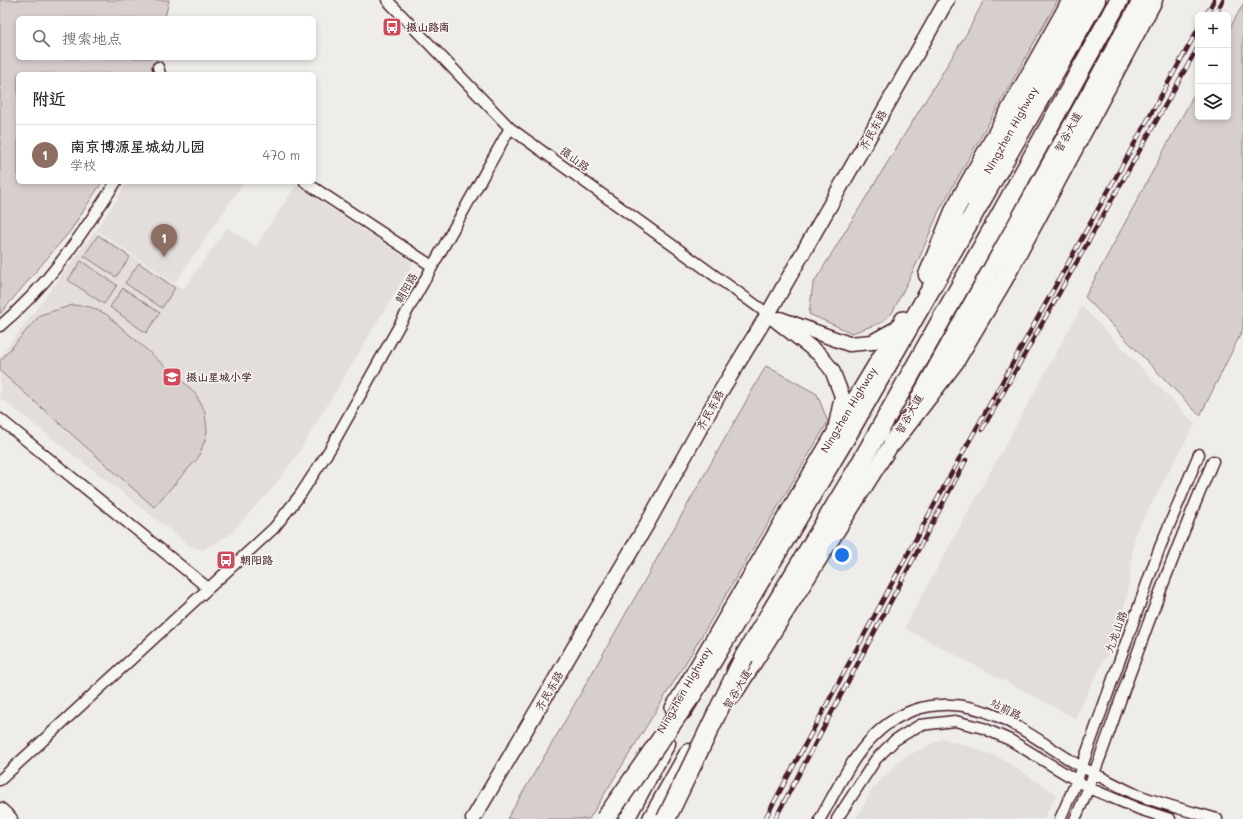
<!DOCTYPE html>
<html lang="zh">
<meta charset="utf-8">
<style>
:root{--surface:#fff;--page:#f2f2f2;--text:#222;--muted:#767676;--line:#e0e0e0;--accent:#111827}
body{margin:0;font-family:Mali,"LXGW WenKai TC",sans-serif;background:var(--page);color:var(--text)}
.controls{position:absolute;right:12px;top:12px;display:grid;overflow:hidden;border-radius:6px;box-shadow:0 2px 6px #0003}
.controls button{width:36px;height:36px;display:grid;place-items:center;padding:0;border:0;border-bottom:1px solid var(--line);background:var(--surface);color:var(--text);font:20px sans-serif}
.you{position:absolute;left:842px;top:555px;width:14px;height:14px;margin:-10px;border:3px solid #fff;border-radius:50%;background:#1a73e8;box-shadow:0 0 0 6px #1a73e833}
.badge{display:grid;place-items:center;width:26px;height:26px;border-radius:50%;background:var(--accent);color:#fff;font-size:13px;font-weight:700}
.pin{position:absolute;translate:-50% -33px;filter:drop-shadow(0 1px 2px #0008)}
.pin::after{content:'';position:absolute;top:21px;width:14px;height:12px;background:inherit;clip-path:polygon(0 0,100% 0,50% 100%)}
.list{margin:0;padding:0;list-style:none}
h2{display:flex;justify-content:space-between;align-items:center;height:52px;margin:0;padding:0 16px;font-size:17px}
h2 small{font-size:13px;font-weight:400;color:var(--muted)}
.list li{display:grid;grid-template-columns:26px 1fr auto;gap:12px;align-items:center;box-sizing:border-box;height:60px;padding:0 16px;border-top:1px solid var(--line)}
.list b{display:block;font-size:15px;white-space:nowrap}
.list p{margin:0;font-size:13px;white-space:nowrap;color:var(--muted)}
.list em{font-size:13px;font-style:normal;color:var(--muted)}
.icon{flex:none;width:22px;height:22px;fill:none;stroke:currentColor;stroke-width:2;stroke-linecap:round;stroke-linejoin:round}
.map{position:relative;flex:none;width:1243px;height:819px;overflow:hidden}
.search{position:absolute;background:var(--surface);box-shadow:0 2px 6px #0003;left:16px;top:16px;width:300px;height:44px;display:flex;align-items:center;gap:10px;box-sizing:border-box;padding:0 14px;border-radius:6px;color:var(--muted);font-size:15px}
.panel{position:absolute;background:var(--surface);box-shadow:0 2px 6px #0003;left:16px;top:72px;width:300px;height:112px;border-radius:6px}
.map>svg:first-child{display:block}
.built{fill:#e3dedc}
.green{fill:#d7cfce;stroke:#90777c}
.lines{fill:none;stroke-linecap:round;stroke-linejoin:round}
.street-casing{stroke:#4a1f2b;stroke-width:13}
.secondary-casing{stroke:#4a1f2b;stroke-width:17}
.primary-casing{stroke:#4a1f2b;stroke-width:18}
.highway-casing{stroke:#4a1f2b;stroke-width:21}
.street{stroke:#f6f6f2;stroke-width:10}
.secondary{stroke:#f6f6f2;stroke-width:14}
.primary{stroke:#f6f6f2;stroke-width:15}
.highway{stroke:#f6f6f2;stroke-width:18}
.rail-casing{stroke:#4a1f2b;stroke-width:4.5}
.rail{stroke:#f6f6f2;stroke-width:3;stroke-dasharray:9;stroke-linecap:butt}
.highway-bridge-casing{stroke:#4a1f2b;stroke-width:21;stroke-linecap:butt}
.highway-bridge{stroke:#f6f6f2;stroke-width:18}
.labels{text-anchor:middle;stroke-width:3;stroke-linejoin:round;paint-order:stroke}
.poi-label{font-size:11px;font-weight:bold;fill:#4a1f2b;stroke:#f6f6f2;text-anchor:start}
.street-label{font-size:11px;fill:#4a1f2b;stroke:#f6f6f2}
</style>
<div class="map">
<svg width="1243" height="819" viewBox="0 0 1243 819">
<rect width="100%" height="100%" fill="#efedea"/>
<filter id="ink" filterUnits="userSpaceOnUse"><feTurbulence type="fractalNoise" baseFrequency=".025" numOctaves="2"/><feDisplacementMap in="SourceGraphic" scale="8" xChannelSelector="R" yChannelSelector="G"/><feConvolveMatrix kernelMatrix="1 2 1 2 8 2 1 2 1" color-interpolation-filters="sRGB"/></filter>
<g filter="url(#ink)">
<!-- built -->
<path class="built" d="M128 182H244L175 283 96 230Z
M296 185 413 263 296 457 270 491 228 536 203 550 192 547 0 398V357L95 231 183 290 227 228 256 246Z
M1082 306 1195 424 1135 534 1127 597 1114 640 1075 718 904 628Z
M943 738 997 756 1057 794 1044 819H856L872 790 901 759Z"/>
<!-- green -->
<path class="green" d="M0 0H169L165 18H18V58H157L154 74H18V182H102L71 230 0 314Z
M984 0H1058L939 211 918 261 892 313 881 323 852 333 809 314 813 284 968 31Z
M1243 4V329L1200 416 1085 297 1198 87V117H1228V32Z
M98 235 130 257 116 277 84 256Z
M81 261 117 285 104 304 68 280Z
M139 263 175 288 162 308 125 283Z
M123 288 160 313 146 333 110 307Z
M73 305 90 307 106 314 190 388 196 395 205 412 207 431 205 440 198 458 154 507 0 371V361L40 315Z
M766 366 817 394 828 422 688 659 589 819H507L561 728Z"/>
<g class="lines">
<defs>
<path id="street" d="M387 0 510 128 768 314
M158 67 160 74
M305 182 432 266
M0 326C49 285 81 235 116 182
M0 419 208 588
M0 780 274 528 300 495 330 449 510 128
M820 819C835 793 848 764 868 742 903 702 952 695 999 717 1026 729 1055 752 1082 767 1099 776 1116 785 1133 793 1160 804 1189 811 1217 819
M837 819 876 759 895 740 920 725 955 721 983 728 1010 740 1089 788 1139 809 1170 819
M1060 819 1077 780 1160 547 1199 454
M1075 819C1098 770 1113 718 1132 668 1157 598 1184 529 1213 461"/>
<path id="secondary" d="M768 314 819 354 832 370 842 396 835 430
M780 319 849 344 872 342 899 327
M0 810 10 819
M473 819 647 524 719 394 768 314 947 0"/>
<g id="primary">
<path id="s1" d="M972 199 1084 0"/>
<path d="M918 399 1141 0"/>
<path d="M733 696 899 432"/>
<path id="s2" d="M673 708 834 434 903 319"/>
</g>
<path id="highway" d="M928 275 955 209 1072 0
M893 442 955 361 1003 280 1153 0
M736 670 859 466 1002 212 1119 0
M683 710 845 439 1096 0
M625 819 666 743
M652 819 689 753"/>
</defs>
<!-- street casing -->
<use href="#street" class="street-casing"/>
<!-- secondary casing -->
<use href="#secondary" class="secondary-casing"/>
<!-- primary casing -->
<use href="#primary" class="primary-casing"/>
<!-- highway casing -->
<use href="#highway" class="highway-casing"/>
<!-- street -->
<use href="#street" class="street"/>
<!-- secondary -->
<use href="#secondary" class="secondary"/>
<!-- primary -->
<use href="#primary" class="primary"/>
<!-- highway -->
<use href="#highway" class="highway"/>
<defs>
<path id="rail" d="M1206 15 1214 0
M1215 15 1223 0
M982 430 1198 47
M765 819 946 483 1198 29
M775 819 966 460"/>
</defs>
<!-- rail casing -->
<use href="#rail" class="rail-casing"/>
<!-- rail -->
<use href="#rail" class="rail"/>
<defs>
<path id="highway-bridge" d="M605 819 691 696
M666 819 744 657"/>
</defs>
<!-- highway-bridge casing -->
<use href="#highway-bridge" class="highway-bridge-casing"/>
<!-- highway-bridge -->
<use href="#highway-bridge" class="highway-bridge"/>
</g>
</g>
<!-- icons -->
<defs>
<symbol id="bus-square" viewBox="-11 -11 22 22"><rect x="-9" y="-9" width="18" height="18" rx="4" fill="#d1495b" stroke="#f6f6f2"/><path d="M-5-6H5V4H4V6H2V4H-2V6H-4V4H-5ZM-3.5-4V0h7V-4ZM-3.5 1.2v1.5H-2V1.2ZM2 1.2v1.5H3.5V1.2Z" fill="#fff"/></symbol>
<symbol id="school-square" viewBox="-11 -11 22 22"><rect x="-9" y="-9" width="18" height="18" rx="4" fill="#d1495b" stroke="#f6f6f2"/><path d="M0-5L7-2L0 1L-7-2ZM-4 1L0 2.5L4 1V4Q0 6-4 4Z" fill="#fff"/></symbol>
</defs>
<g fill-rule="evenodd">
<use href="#bus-square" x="381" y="16" width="22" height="22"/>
<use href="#school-square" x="161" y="366" width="22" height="22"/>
<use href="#bus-square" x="215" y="549" width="22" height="22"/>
</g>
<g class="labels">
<!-- poi labels -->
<g class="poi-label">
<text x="406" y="31">摄山路南</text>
<text x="186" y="381">摄山星城小学</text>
<text x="240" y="564">朝阳路</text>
</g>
<!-- street labels -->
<g class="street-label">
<text transform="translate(873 130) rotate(-61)" y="4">齐民东路</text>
<text dy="4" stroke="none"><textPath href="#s1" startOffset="79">Ningzhen Highway</textPath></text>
<text transform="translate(1068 132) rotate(-61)" y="4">智谷大道</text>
<text transform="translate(575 159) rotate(36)" y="4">摄山路</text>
<text transform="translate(406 288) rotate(-61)" y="4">朝阳路</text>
<text transform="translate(710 410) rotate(-61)" y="4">齐民东路</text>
<text dy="4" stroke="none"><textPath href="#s2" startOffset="346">Ningzhen Highway</textPath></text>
<text transform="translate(909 414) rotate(-60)" y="4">智谷大道</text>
<text transform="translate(1116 632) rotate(-70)" y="4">九龙山路</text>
<text transform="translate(737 689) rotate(-59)" y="4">智谷大道</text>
<text transform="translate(684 690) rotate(-60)" y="4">Ningzhen Highway</text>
<text transform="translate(549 691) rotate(-60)" y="4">齐民东路</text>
<text transform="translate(1006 709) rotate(27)" y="4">站前路</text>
</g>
</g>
</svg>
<div class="controls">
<button>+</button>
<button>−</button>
<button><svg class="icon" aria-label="layers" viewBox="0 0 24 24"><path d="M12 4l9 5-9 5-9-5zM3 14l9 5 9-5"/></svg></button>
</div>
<div class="you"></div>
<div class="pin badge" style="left:164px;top:257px;background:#8d6e63">1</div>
<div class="search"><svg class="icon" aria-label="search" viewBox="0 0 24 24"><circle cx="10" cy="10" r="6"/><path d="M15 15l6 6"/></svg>搜索地点</div>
<section class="panel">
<h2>附近<small></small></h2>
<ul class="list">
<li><span class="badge" style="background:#8d6e63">1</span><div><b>南京博源星城幼儿园</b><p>学校</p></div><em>470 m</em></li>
</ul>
</section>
</div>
